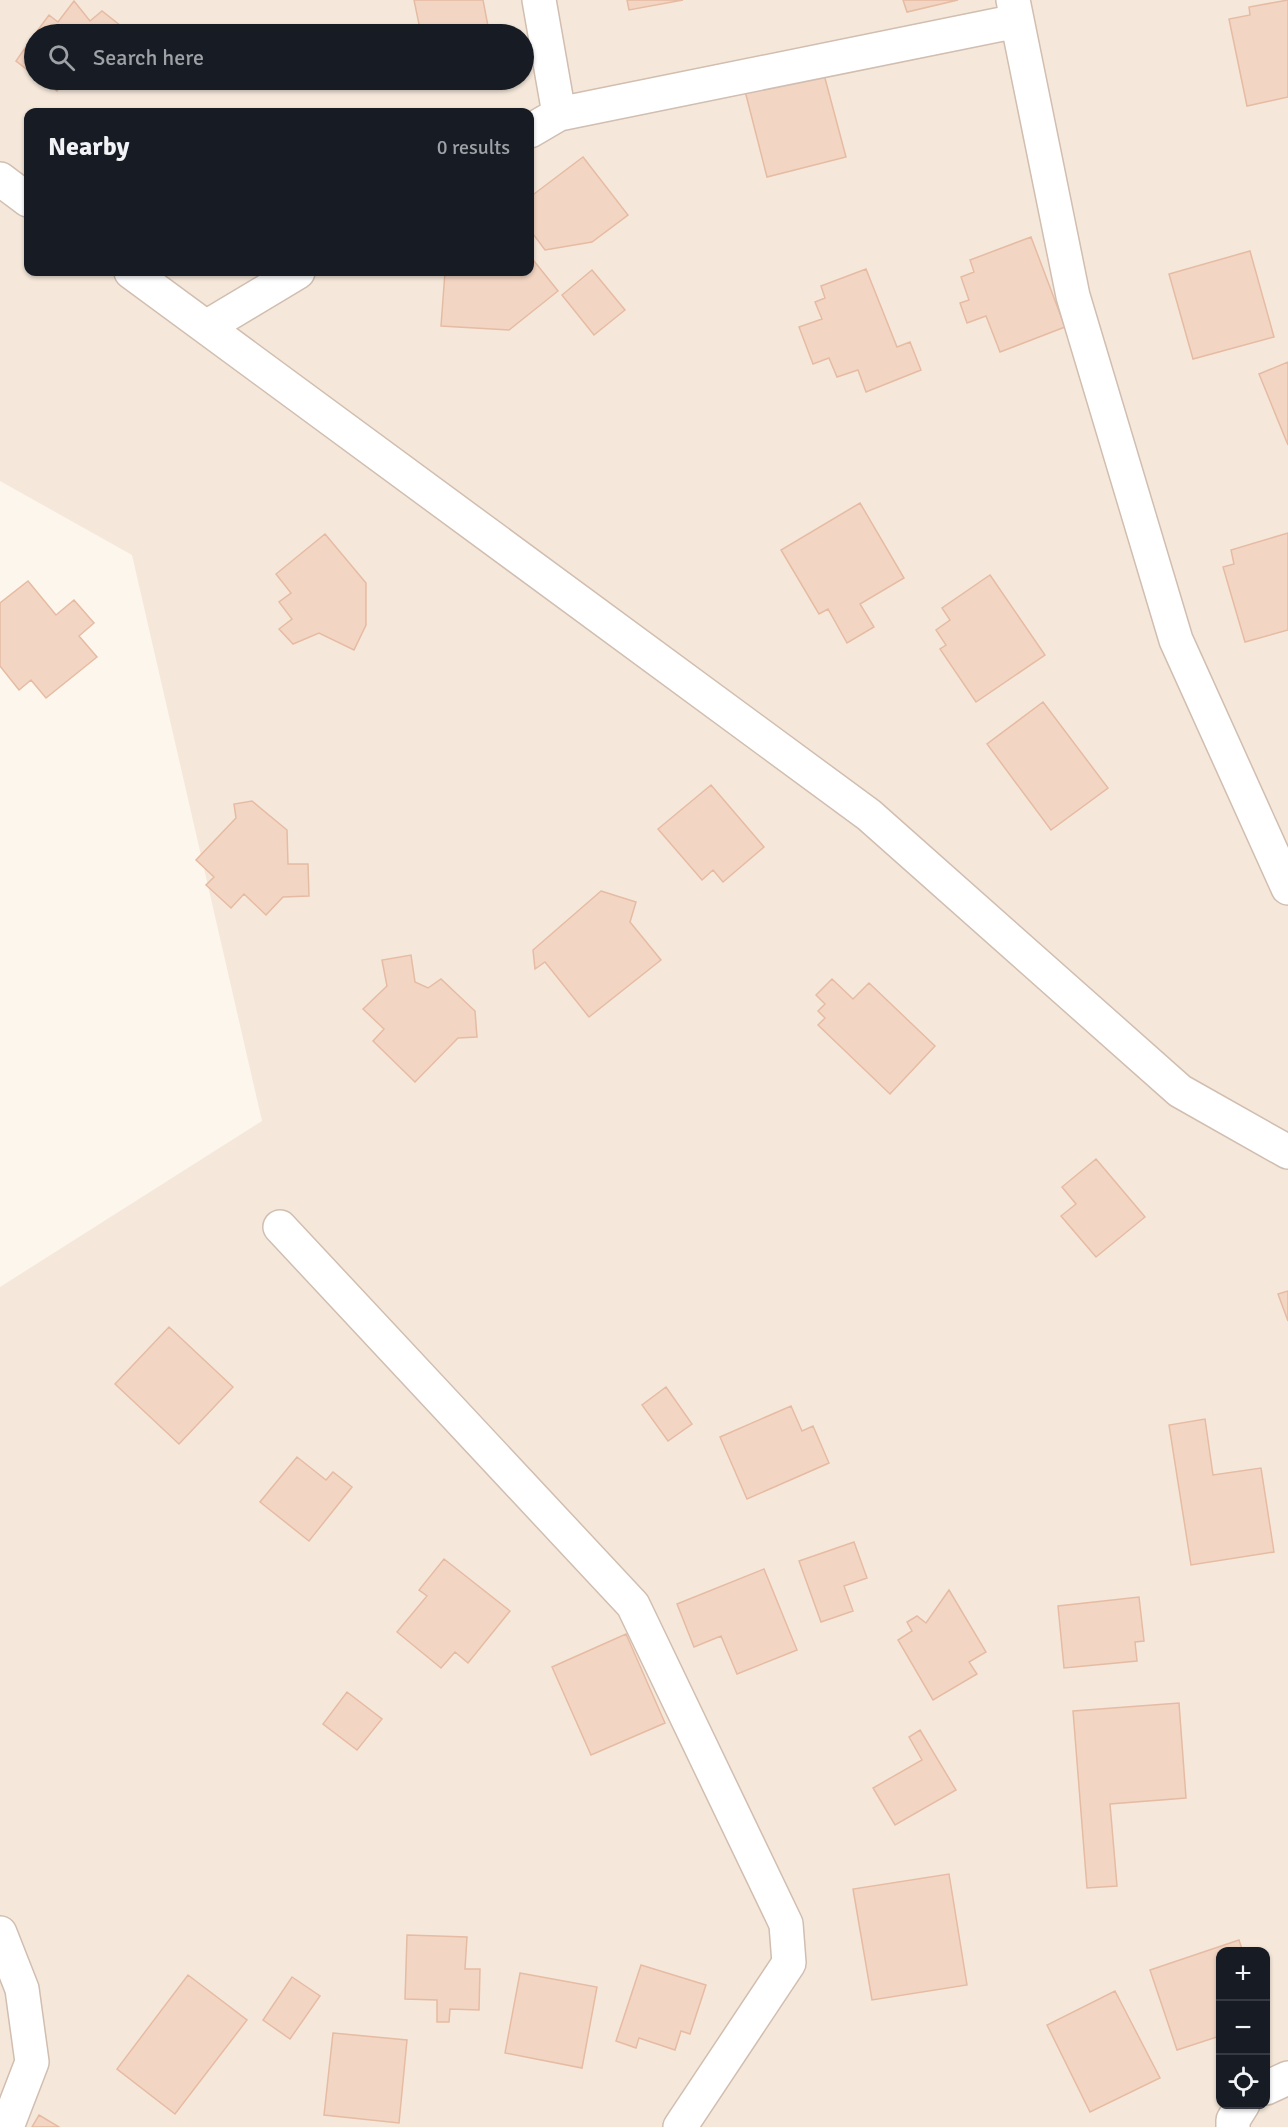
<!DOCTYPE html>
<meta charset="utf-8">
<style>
:root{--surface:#171b24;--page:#242831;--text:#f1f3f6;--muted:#9ea1a6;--line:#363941}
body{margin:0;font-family:Signika,sans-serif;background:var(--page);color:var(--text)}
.controls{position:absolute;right:18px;bottom:18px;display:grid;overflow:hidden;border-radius:12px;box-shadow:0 2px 4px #0004}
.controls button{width:54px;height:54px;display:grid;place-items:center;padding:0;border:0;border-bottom:2px solid var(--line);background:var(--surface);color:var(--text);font:30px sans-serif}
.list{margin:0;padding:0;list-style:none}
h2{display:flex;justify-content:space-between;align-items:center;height:78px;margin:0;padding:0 24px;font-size:26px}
h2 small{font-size:20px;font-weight:400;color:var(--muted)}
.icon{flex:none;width:33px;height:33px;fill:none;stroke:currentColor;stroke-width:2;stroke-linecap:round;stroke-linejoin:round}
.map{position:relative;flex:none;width:1288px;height:2127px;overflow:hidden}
.search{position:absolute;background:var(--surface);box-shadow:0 2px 4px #0004;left:24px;top:24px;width:510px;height:66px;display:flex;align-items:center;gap:15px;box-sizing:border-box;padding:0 21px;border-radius:33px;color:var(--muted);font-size:22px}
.panel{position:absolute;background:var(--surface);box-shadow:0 2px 4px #0004;left:24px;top:108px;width:510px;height:168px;border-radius:12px}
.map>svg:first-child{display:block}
.residential{fill:#f5e8da;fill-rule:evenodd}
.building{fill:#f3d5c3;stroke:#e6bba3;stroke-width:1.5}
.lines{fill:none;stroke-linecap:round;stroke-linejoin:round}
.street-casing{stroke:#d1beb0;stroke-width:36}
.street{stroke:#fff;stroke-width:33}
</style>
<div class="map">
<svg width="1288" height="2127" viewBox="0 0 1288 2127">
<rect width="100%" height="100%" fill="#fdf6ec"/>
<!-- residential -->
<path class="residential" d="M0 0H1288V2127H0V1287L262 1121 132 555 0 481ZM34 34H524V80H34ZM28 112H530V272H28ZM1220 1952H1266V2104H1220Z"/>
<!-- building -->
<path class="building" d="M414 0H483L488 26 440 34H421Z
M627 0H683L629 10Z
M903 0H958L907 12Z
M1288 0V97L1247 106 1229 19 1250 15 1249 7Z
M74 1 90 21 102 11 126 30 123 34H35L49 15 58 22Z
M34 35V75L16 61Z
M822 67 846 157 767 177 744 87Z
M41 80H65L57 91Z
M72 80H89L82 88Z
M583 157 628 215 592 242 545 250 530 230V197Z
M1031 237 1065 327 1000 352 986 316 967 323 960 303 969 300 961 277 974 272 970 260Z
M1250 251 1274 337 1193 359 1169 274Z
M530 256 558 291 509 330 441 326 445 272H530Z
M866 269 897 347 910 342 921 370 866 392 858 370 837 377 829 358 813 364 799 327 822 319 815 302 825 298 821 286Z
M592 270 625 310 594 335 562 295Z
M1288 362V445L1259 374Z
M860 503 904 578 860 604 874 627 847 643 828 609 819 614 781 550Z
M1288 533V630L1245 642 1223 567 1234 564 1231 550Z
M325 534 366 583V625L354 650 319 633 293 644 279 629 292 619 279 602 291 593 276 574Z
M990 575 1045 655 976 702 940 649 946 645 936 630 950 620 942 608Z
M28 581 56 615 74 600 94 623 79 636 97 657 46 698 31 680 19 690 0 666V603Z
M1043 702 1108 788 1051 830 987 744Z
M711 785 764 847 723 882 713 870 702 880 658 829Z
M252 801 287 830 288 864H308L309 896 283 897 266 915 244 894 231 908 206 885 214 877 196 860 236 818 234 804Z
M601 891 636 902 630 922 661 960 589 1017 545 962 535 969 533 950Z
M411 955 415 982 428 988 441 979 475 1011 477 1037 458 1038 415 1082 373 1041 384 1029 363 1009 387 986 382 960Z
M832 979 853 999 869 983 935 1046 890 1094 818 1025 825 1018 818 1011 825 1004 816 995Z
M1096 1159 1145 1217 1096 1257 1061 1216 1076 1204 1062 1187Z
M1288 1291V1321L1278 1294Z
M169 1327 233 1387 179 1444 115 1384Z
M666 1387 692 1424 668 1441 642 1405Z
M791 1406 802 1431 813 1426 829 1463 747 1499 720 1437Z
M1205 1419 1213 1475 1261 1468 1274 1552 1191 1565 1169 1425Z
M297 1457 326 1480 333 1472 352 1487 309 1541 260 1502Z
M854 1542 867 1578 844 1586 853 1611 821 1622 799 1561Z
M444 1559 510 1611 468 1663 455 1652 441 1668 397 1632 427 1596 419 1590Z
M764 1569 797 1650 737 1674 721 1636 694 1647 677 1604Z
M949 1590 986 1652 969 1662 977 1674 933 1700 898 1640 912 1631 907 1622 917 1616 926 1623Z
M1139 1597 1144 1641 1135 1642 1137 1661 1064 1668 1058 1606Z
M626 1634 665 1723 591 1755 552 1667Z
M347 1692 382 1719 357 1750 323 1724Z
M1179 1703 1186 1798 1110 1804 1117 1886 1087 1888 1073 1711Z
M920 1730 956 1790 895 1825 873 1788 922 1760 909 1737Z
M949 1874 967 1985 872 2000 853 1889Z
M407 1935 467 1937 465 1969H480L479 2010 450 2009 449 2022H437V2000L405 1999Z
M1239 1940 1243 1952H1220V2036L1177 2050 1150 1970Z
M641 1965 706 1985 690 2034 681 2031 675 2050 639 2038 636 2048 616 2041Z
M520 1973 597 1987 582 2068 505 2053Z
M188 1975 247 2020 175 2114 117 2069Z
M292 1977 320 1996 290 2039 263 2020Z
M1115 1991 1160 2078 1090 2112 1047 2025Z
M333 2033 407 2040 399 2123 324 2115Z
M39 2115 59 2127H32Z"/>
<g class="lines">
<defs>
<path id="street" d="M1013 0 1073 296 1176 640 1288 888
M559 114 1017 21
M530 131 559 114 539 0
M0 179 28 200
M131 272 869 815 1180 1091 1288 1152
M208 326 298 272
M280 1227 633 1605 786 1924 789 1963 680 2127
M0 1933 22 1989 32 2062 7 2127
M1266 2088 1288 2078
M1233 2127V2120L1243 2104"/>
</defs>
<!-- street casing -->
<use href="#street" class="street-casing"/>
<!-- street -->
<use href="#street" class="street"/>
</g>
</svg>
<div class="controls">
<button>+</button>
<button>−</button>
<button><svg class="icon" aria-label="locate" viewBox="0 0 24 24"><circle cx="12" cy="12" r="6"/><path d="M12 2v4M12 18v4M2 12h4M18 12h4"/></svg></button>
</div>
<div class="search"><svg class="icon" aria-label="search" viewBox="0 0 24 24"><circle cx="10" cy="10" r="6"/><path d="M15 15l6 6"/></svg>Search here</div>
<section class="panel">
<h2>Nearby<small>0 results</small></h2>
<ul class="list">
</ul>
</section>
</div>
